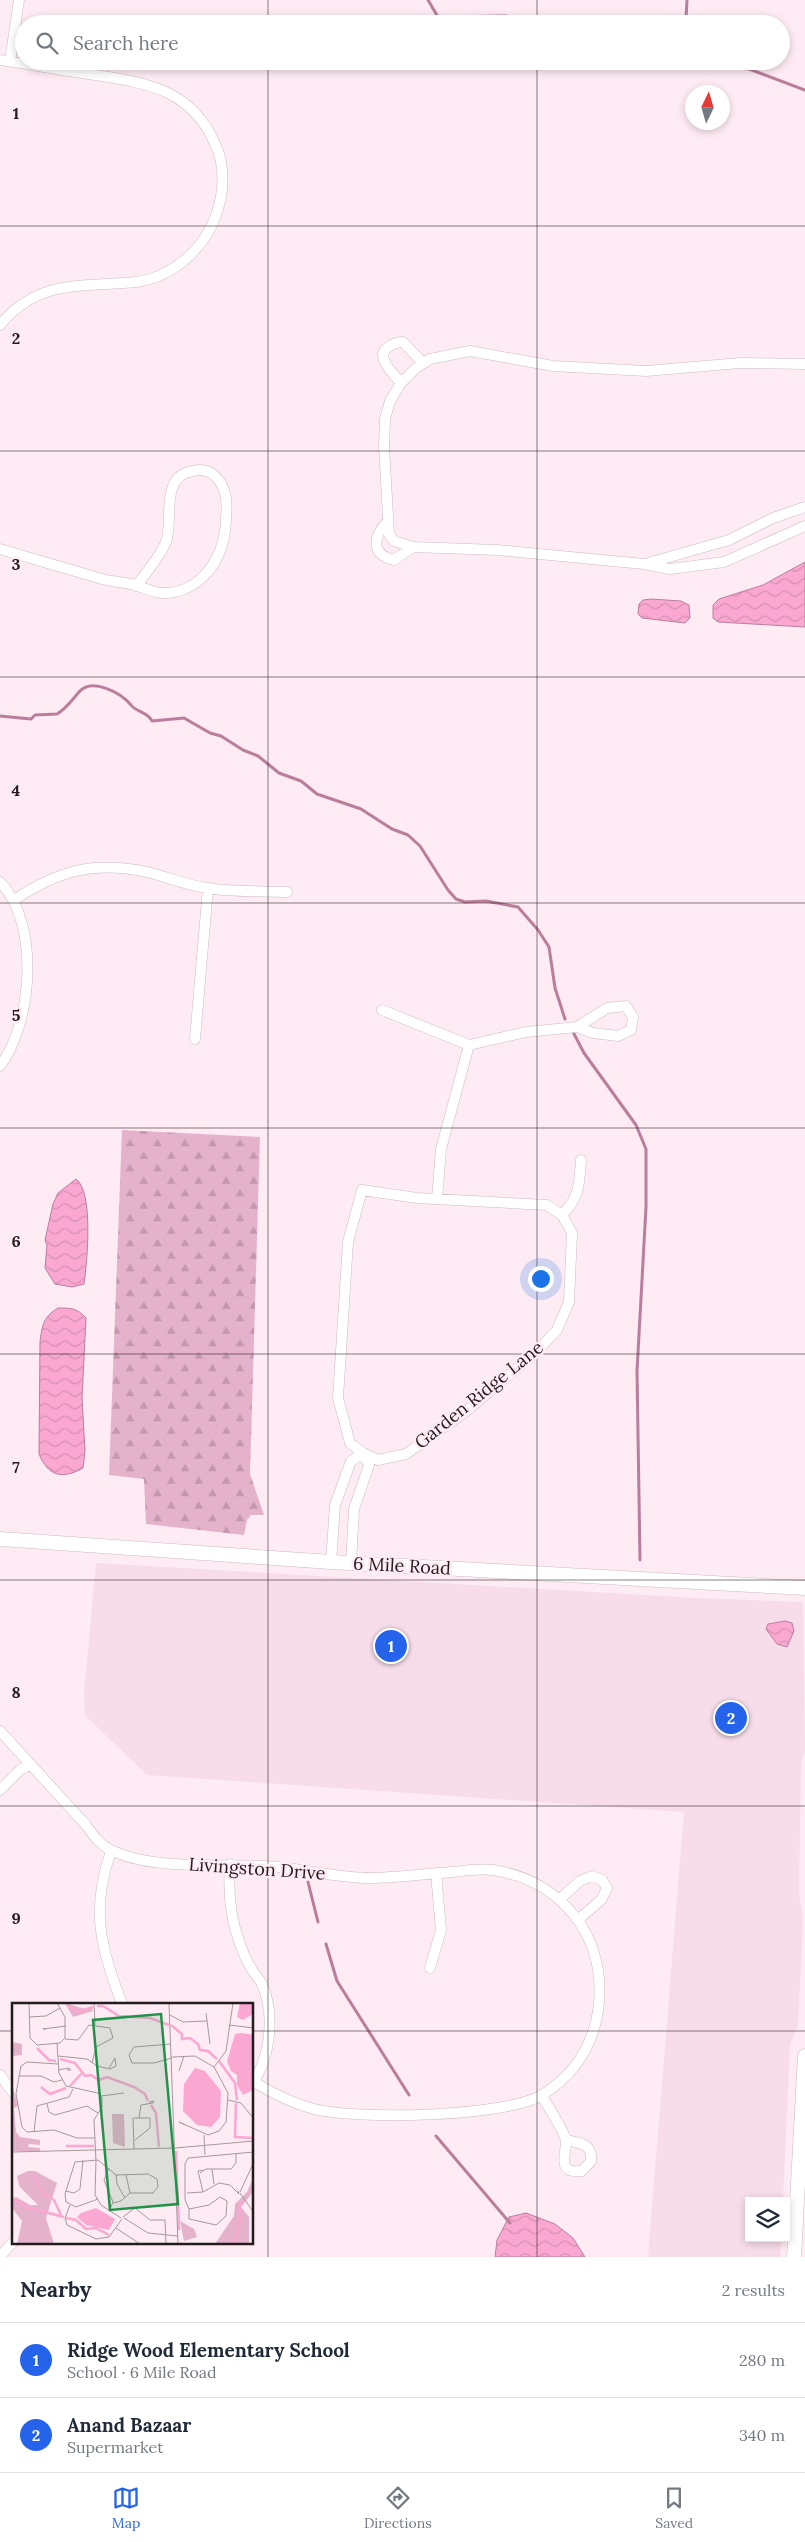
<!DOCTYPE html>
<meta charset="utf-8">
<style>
:root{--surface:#fff;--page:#f6f6f7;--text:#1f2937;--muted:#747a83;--line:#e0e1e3;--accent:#2563eb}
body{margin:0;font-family:Lora,serif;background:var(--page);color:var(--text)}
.controls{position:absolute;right:15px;bottom:15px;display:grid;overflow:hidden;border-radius:0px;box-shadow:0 2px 8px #0003}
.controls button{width:45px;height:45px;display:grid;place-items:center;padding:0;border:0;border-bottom:1px solid var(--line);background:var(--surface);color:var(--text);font:25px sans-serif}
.compass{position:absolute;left:685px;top:85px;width:45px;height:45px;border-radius:50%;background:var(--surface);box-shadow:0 2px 8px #0003;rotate:5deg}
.you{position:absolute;left:540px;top:1278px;width:18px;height:18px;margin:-12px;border:4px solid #fff;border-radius:50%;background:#1a73e8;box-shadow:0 0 0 8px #1a73e833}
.badge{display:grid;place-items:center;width:32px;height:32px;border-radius:50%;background:var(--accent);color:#fff;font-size:16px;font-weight:700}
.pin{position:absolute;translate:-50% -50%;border:2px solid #fff;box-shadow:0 1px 5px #0006}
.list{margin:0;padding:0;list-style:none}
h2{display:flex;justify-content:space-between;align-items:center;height:65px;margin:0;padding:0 20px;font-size:21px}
h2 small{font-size:16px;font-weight:400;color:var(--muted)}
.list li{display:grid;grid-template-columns:32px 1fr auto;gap:15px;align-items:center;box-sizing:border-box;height:75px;padding:0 20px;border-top:1px solid var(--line)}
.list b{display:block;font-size:19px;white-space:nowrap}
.list p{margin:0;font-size:16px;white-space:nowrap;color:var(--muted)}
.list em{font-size:16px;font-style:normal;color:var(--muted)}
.icon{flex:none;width:28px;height:28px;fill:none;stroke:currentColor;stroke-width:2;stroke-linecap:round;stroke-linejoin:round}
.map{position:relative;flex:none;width:805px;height:2257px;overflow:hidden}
.search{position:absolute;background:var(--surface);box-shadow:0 2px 8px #0003;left:15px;right:15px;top:15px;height:55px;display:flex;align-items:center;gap:12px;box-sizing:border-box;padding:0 18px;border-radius:28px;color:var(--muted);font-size:19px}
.sheet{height:215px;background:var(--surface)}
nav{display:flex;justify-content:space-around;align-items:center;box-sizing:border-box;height:70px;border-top:1px solid var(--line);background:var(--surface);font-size:14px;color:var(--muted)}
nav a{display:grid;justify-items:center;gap:2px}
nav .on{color:var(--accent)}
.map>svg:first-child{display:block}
.built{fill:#f7dde9}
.forest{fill:url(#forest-firs)}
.water{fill:url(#water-waves);stroke:#ba7e9c}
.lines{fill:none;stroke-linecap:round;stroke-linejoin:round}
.stream{stroke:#ba7e9c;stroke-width:3}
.street-casing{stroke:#ccbbc3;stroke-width:11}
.secondary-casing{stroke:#ccbbc3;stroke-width:15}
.street{stroke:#fff;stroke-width:10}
.secondary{stroke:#fff;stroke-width:14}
.grid{fill:none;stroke:#231c1f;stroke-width:1;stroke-opacity:0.55}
.labels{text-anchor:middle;stroke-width:5;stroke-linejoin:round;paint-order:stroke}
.street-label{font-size:18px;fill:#231c1f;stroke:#feebf3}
.inset-river{fill:none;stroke:#faa8d1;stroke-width:2.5}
.inset-road{fill:none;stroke:#a6989e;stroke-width:1}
.view{fill:#229149;fill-opacity:0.15;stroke:#229149;stroke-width:2.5}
.inset-edge{fill:none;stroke:#231c1f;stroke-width:2.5}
.grid-label{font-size:16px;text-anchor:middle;font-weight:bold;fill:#231c1f;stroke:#feebf3;stroke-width:5;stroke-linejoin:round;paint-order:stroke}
</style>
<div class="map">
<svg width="805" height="2257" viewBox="0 0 805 2257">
<defs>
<pattern id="forest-firs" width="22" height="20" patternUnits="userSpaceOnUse" patternTransform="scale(1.25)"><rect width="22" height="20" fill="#e4b2ca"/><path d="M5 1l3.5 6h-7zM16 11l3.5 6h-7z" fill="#c398ad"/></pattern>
<pattern id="water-waves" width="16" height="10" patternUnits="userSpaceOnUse" patternTransform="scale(1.25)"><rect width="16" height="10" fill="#faa8d1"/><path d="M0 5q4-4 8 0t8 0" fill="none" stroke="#d690b3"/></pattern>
</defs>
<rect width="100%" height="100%" fill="#feebf3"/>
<!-- built -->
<path class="built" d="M96 1563 696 1598 803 1602 805 1750 801 1764 799 1893 803 1919 798 2025 790 2045 783 2201H749V2238H781L780 2257H648L684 1812 147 1775 85 1715 84 1693Z"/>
<!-- forest -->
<path class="forest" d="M122 1130 260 1137 250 1474 264 1515H251L247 1520 244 1535 146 1524 144 1479 109 1475Z"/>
<!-- water -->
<path class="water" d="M805 562V627L718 622 713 618V605L719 599 763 585Z
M651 599 681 601 689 605 690 618 685 623 642 618 638 614 639 604 643 600Z
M76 1179C94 1192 87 1263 84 1284L72 1287 55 1284 45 1268 47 1245 45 1240 53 1204 58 1193Z
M58 1308C71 1308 77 1308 86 1318L82 1398 85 1451 83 1468C62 1480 48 1476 39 1454L40 1342C42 1326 43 1317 58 1308Z
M785 1621 792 1623 794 1631 787 1647 777 1644 766 1629 768 1624Z
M526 2213 555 2224 573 2238 585 2257H495L497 2240 509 2217Z"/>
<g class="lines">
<!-- stream -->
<path class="stream" d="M428 0 438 17 506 16 525 24
M683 24 686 18 687 0
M693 61 702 64 710 61
M711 61 719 66 749 69 805 90
M0 716 31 719 35 715 57 714C66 709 72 700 79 692 92 677 121 693 131 705 136 712 148 712 152 721L184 718 210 733 221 736 243 750 258 756 279 773 301 781 317 794 361 809 392 829 408 835 420 846 448 890 456 899 465 902 486 901 518 907 538 930 549 947 555 988 565 1019
M573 1032 584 1053 636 1125 646 1149V1207L637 1371 640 1560
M308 1882 318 1922
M326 1944 337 1981 409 2095
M436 2136 510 2223"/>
<defs>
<path id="street" d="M0 60C27 64 55 69 82 73 139 82 191 85 216 146 225 166 224 191 217 212 206 248 173 277 136 282 108 285 79 283 53 290 32 296 13 309 0 325
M10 61 19 0
M805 364 740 363 646 371 553 366 470 351 430 359 416 368 401 383 390 401 385 419 384 446 389 534 394 541 413 547 497 550 644 564 670 569 724 562 805 526
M401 383C394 374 374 357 388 347 394 343 397 342 403 342L423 363
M388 521C374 535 369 554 394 560L413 547
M0 549C34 559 68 569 102 579 113 582 124 582 135 585 147 589 155 594 168 593 200 590 221 562 225 531 227 511 230 489 214 475 208 470 200 469 193 471 159 476 174 520 166 542 159 558 147 572 136 586
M648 563 729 540 773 518 805 507
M0 882C40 923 33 1022 0 1066
M14 900C59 870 94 861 147 872 167 877 186 885 207 888 232 892 260 891 287 892
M382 1010 469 1045
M195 1039 208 888
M437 1199 441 1149 469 1045 526 1032 577 1027 593 1033 618 1036 631 1030 633 1017 626 1006 607 1008 577 1027
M562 1215C580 1197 579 1185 581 1160
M331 1562 335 1505 351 1461 363 1453
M351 1563 354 1509 369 1465 363 1453 350 1443 338 1398 348 1242 362 1190 417 1198 547 1205 562 1215 572 1233 569 1302 557 1330 534 1354 464 1413 406 1454 378 1460 363 1453
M0 1731 86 1825C93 1835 100 1845 111 1850 155 1872 229 1862 278 1867 310 1870 343 1879 375 1878 400 1877 426 1874 452 1872 465 1871 480 1868 493 1870 560 1880 605 1934 599 2003 595 2042 576 2074 542 2095 505 2117 358 2120 314 2109 294 2104 272 2093 254 2082
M0 1790 20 1770 31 1764
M111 1851C90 1911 101 1947 122 2004
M230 1864C228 1891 230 1918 240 1944 243 1952 246 1961 251 1968 254 1974 259 1978 262 1984 275 2014 271 2056 252 2084
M560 1899 580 1881 592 1876 602 1880 607 1888 601 1900 579 1919
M430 1968 441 1930 436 1873
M0 2075 14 2094
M541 2095C550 2109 559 2123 565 2137 570 2150 552 2174 582 2171L591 2161C593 2144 580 2143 566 2140
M0 2256 14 2241"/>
<path id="secondary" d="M0 1539 331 1562 805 1588
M794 2257 805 2056"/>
</defs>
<!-- street casing -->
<use href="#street" class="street-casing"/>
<!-- secondary casing -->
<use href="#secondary" class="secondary-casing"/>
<!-- street -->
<use href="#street" class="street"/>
<!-- secondary -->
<use href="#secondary" class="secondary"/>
</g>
<!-- grid -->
<path class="grid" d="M268 0V24M537 0V24M268 61V2257M537 61V2257M0 226H805M0 451H805M0 677H805M0 903H805M0 1128H805M0 1354H805M0 1580H805M0 1806H805M0 2031H14M252 2031H805"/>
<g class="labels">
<!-- street labels -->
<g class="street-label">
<text transform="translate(479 1395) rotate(-39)" y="6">Garden Ridge Lane</text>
<text transform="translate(402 1566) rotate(3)" y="6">6 Mile Road</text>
<text transform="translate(257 1869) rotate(4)" y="6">Livingston Drive</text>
</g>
</g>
<!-- overview -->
<g transform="translate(12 2003)">
<rect width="241" height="241" fill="#feebf3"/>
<path d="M241 175V189L229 204 237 214V241H203L222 213 223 201 235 189Z" fill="#e4b2ca"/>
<path d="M53 0 73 6 79 4 81 8 61 14ZM0 39 10 41V52L0 53 1 85 6 103 2 105 4 129 8 134 28 137V142L17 141 16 144 28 145V148H0ZM100 111H112L113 144 101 140Z" fill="#e4b2ca"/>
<path d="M16 168H23L45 180 34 215 42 241H5L10 218 0 205V198L4 194 18 202H26L7 183 5 173ZM234 217 236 241H224L228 237V227ZM168 218 182 226 185 234 172 238ZM225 218 226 227 220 241 208 238 219 230Z" fill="#e4b2ca"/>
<path d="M228 0H241V11L231 17 225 14ZM229 30 242 32 241 87 231 92 225 82V72L219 68 215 58 223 31ZM183 65 193 68 209 88 208 114 199 124 185 122 171 108 172 81ZM84 205 103 216 97 227 74 222 65 214 69 210Z" fill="#faa8d1"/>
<path class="inset-river" d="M54 0 65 9 81 4M85 3H91L107 13 138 15 157 22M159 22 170 31V36L178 35 186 41 188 47 196 48 205 56M25 45 37 57 44 58M48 56 63 60 73 73 79 72 87 77 95 74 122 84 133 91 136 98M207 58 223 80 225 97M58 83 70 70M29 84 38 91 54 85M224 100 223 134 242 135M139 102 144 110 147 144M54 143H82M164 148 167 227M21 172 31 190 42 197 49 212M0 195 13 204 52 214M54 215 64 217 74 226 84 225 97 232M221 241 227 225 228 203 232 198"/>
<path class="inset-road" d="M17 0 18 35 25 42 48 40 53 35V14L45 0M82 0 83 22M157 0 166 241M194 10 198 41M158 12 171 19 195 18M17 14 34 13 48 5M217 22 242 25M34 26H31L54 23M53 36 66 37 77 22 98 25 101 35 84 44 80 60M45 40 47 70 54 83 86 90 90 94V104L82 117 84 158M159 41 122 44 117 52 120 60H142L160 55M46 53 75 56 85 63 98 66 104 63 103 55 97 65M160 54 183 53 202 64M46 61 15 59 9 63 4 91 10 124 15 129 42 127 65 135H83M46 67 57 65 59 67H55M167 68 172 53M7 73H29L42 79 50 77M89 93 112 90M216 97 229 100 242 116M35 101 37 109 43 112 75 103 86 110M127 115 129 102 141 100 142 98 137 99M173 122 167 119 196 132 207 128 214 119 216 90 202 64 214 48 221 0M22 129 25 103 57 94 61 86M192 132 193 152M122 146 121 115H138V125L123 137M0 149 163 145 242 138M84 158 83 192 89 202 109 215M97 165 92 177 101 199 97 208M200 166 202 181M191 167 186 168 191 189M188 170 194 166H219L224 160V150M104 172 105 181 113 195M54 188 62 190 68 186 71 157M228 189 242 159M175 190 191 189 207 180 218 182 227 191 226 188M228 190 242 210M86 196 64 204 54 199 53 191 63 159 86 157 104 172 136 171 145 176 146 184 141 190H118M101 200 109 198 118 190 114 172M58 202 53 215 55 222 84 236 97 234 110 216M177 206 173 197V161L176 155 242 149M177 206V216L204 222 214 213 215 198M177 206 197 202 208 194 215 198M111 214 123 205 138 217H153L154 241M112 215 136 230 166 233M104 225 128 241"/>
<path class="view" d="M149 11 166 201 98 207 81 17Z"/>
<rect width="241" height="241" class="inset-edge"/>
</g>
<g class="grid-label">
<text x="16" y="119">1</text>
<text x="16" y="344">2</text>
<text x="16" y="570">3</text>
<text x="16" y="796">4</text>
<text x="16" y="1021">5</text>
<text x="16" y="1247">6</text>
<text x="16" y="1473">7</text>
<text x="16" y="1698">8</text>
<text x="16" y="1924">9</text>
</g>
</svg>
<div class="controls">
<button><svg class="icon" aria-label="layers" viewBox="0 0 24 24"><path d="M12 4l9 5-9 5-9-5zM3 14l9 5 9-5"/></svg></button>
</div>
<svg class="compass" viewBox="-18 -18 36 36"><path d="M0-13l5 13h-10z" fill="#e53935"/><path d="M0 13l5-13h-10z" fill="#747a83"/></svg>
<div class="you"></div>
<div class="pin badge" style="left:391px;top:1646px">1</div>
<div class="pin badge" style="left:731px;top:1718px">2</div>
<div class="search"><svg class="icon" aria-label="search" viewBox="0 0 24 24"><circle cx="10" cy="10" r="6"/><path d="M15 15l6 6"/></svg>Search here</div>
</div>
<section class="sheet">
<h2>Nearby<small>2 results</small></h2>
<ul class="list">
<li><span class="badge">1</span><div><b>Ridge Wood Elementary School</b><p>School · 6 Mile Road</p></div><em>280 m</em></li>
<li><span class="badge">2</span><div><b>Anand Bazaar</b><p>Supermarket</p></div><em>340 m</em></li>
</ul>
</section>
<nav>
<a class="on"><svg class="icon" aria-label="map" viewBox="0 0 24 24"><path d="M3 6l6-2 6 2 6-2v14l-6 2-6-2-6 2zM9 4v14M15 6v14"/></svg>Map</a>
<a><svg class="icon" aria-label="directions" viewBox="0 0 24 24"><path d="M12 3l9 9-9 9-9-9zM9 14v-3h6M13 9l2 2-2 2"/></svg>Directions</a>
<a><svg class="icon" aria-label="saved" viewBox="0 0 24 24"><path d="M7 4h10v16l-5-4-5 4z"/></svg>Saved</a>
</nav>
